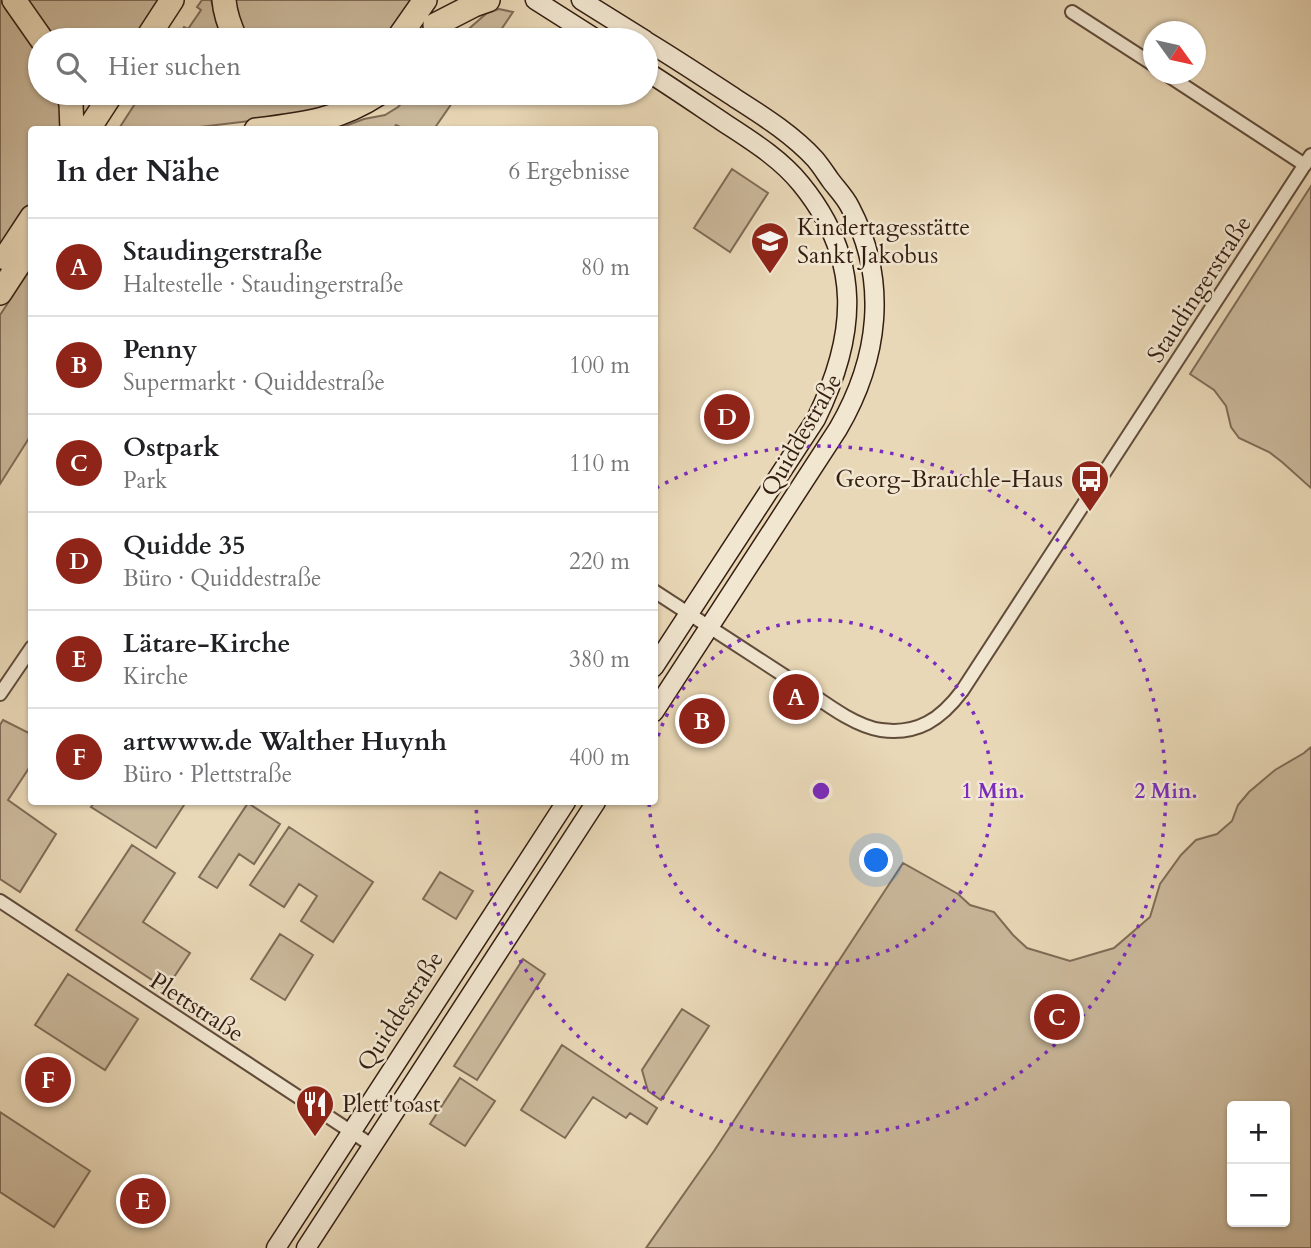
<!DOCTYPE html>
<html lang="de">
<meta charset="utf-8">
<style>
:root{--surface:#fff;--page:#f6f6f6;--text:#202124;--muted:#757577;--line:#e0e0e0;--accent:#8f2418}
body{margin:0;font-family:Cardo,serif;background:var(--page);color:var(--text)}
.controls{position:absolute;right:21px;bottom:21px;display:grid;overflow:hidden;border-radius:7px;box-shadow:0 2px 5px #0004}
.controls button{width:63px;height:63px;display:grid;place-items:center;padding:0;border:0;border-bottom:2px solid var(--line);background:var(--surface);color:var(--text);font:35px sans-serif}
.compass{position:absolute;left:1143px;top:21px;width:63px;height:63px;border-radius:50%;background:var(--surface);box-shadow:0 2px 5px #0004;rotate:123deg}
.you{position:absolute;left:877px;top:861px;width:24px;height:24px;margin:-18px;border:5px solid #fff;border-radius:50%;background:#1a73e8;box-shadow:0 0 0 10px #1a73e833}
.badge{display:grid;place-items:center;width:46px;height:46px;border-radius:50%;background:var(--accent);color:#fff;font-size:23px;font-weight:700}
.pin{position:absolute;translate:-50% -50%;border:4px solid #fff;box-shadow:0 2px 7px #0006}
.list{margin:0;padding:0;list-style:none}
h2{display:flex;justify-content:space-between;align-items:center;height:91px;margin:0;padding:0 28px;font-size:30px}
h2 small{font-size:23px;font-weight:400;color:var(--muted)}
.list li{display:grid;grid-template-columns:46px 1fr auto;gap:21px;align-items:center;box-sizing:border-box;height:98px;padding:0 28px;border-top:2px solid var(--line)}
.list b{display:block;font-size:26px;white-space:nowrap}
.list p{margin:0;font-size:23px;white-space:nowrap;color:var(--muted)}
.list em{font-size:23px;font-style:normal;color:var(--muted)}
.icon{flex:none;width:38px;height:38px;fill:none;stroke:currentColor;stroke-width:2;stroke-linecap:round;stroke-linejoin:round}
.map{position:relative;flex:none;width:1311px;height:1248px;overflow:hidden}
.search{position:absolute;background:var(--surface);box-shadow:0 2px 5px #0004;left:28px;top:28px;width:630px;height:77px;display:flex;align-items:center;gap:18px;box-sizing:border-box;padding:0 24px;border-radius:38px;color:var(--muted);font-size:26px}
.panel{position:absolute;background:var(--surface);box-shadow:0 2px 5px #0004;left:28px;top:126px;width:630px;height:679px;border-radius:7px}
.map>svg:first-child{display:block}
.green{fill:#cab89b;stroke:#7f6b56;stroke-width:2;fill-rule:evenodd}
.lines{fill:none;stroke-linecap:round;stroke-linejoin:round}
.street-casing{stroke:#614c3b;stroke-width:16}
.secondary-casing{stroke:#341e12;stroke-width:21}
.highway-casing{stroke:#341e12;stroke-width:26}
.street{stroke:#f1e6d0;stroke-width:12}
.secondary{stroke:#f1e6d0;stroke-width:18}
.highway{stroke:#e9d8b7;stroke-width:23}
.ring{fill:none;stroke:#7b2cbf;stroke-width:3.5;stroke-dasharray:3.5 7}
.labels{text-anchor:middle;stroke-width:5;stroke-linejoin:round;paint-order:stroke}
.poi-label{font-size:24px;fill:#341e12;stroke:#f1e6d0;text-anchor:start}
.street-label{font-size:24px;fill:#341e12;stroke:#f1e6d0}
.centre{fill:#7b2cbf;stroke:#f1e6d0;stroke-width:3.5}
.ring-label{font-size:21px;text-anchor:middle;font-weight:bold;fill:#7b2cbf;stroke:#f1e6d0;stroke-width:5;stroke-linejoin:round;paint-order:stroke}
</style>
<div class="map">
<svg width="1311" height="1248" viewBox="0 0 1311 1248">
<rect width="100%" height="100%" fill="#e9d8b7"/>
<filter id="stains"><feTurbulence type="fractalNoise" baseFrequency=".00286" numOctaves="4"/><feColorMatrix values="0 0 0 0 .2 0 0 0 0 .09 0 0 0 0 .02 0 0 0 .5 -.17"/></filter>
<radialGradient id="worn" r=".72"><stop offset=".6" stop-color="#630" stop-opacity="0"/><stop offset="1" stop-color="#630" stop-opacity=".3"/></radialGradient>
<!-- green -->
<path class="green" d="M0 0 40 58V93H61L66 129 32 130 31 203 0 251Z
M26 0H163L136 40H53Z
M202 0H211L219 29 224 40H176L184 27 188 29 201 10 197 7Z
M229 0H413L386 40H245Z
M499 9 513 12 494 40H456L487 13Z
M142 93H363L347 102 282 117 183 129 118 130Z
M411 93H459L434 129H405L396 125 393 129H337L364 119 385 115 398 107Z
M732 169 768 193 730 252 694 228Z
M1311 186V488L1282 462 1269 452 1239 438 1231 427 1226 406 1214 390 1190 374Z
M31 268V435L0 484V315Z
M3 720 31 734V765L8 800 56 834 20 892 0 879V725Z
M1311 747V1248H646L714 1151 903 863 958 894 970 905 994 912 1013 935 1027 948 1070 961 1114 948 1150 917 1160 884 1181 855 1196 840 1217 834 1232 821 1238 805 1249 792 1275 770 1304 753ZM1232 1106H1285V1222H1232Z
M95 802H186L156 848 91 807Z
M248 803 280 824 254 864 239 854 217 888 199 877Z
M289 827 373 882 333 942 301 921 317 896 299 884 284 907 250 885Z
M132 845 175 873 143 922 190 953 166 989 76 930Z
M440 872 473 891 456 919 423 899Z
M280 934 313 955 285 1000 251 979Z
M523 959 545 974 477 1080 454 1066Z
M68 974 138 1019 105 1070 35 1025Z
M682 1009 709 1026 661 1100 648 1091 642 1070Z
M562 1045 657 1108 647 1124 630 1113 626 1118 593 1097 565 1138 521 1110Z
M460 1078 495 1101 465 1146 430 1124Z
M0 1112 90 1171 54 1227 0 1192Z"/>
<g class="lines">
<defs>
<path id="street" d="M1072 12 1154 65
M1166 74 1305 165
M654 591C702 622 749 653 797 684 821 700 853 726 881 730 918 735 941 719 962 691L1311 155
M0 694 32 647
M0 901 373 1146"/>
<path id="secondary" d="M535 0 598 40
M581 0 645 40
M646 41C676 59 706 79 735 98 763 116 792 134 815 159 821 166 826 174 831 181 837 189 845 197 850 207 889 281 879 359 838 429L654 712
M646 71C673 88 699 106 726 124 752 141 781 159 801 184 863 260 857 335 816 419L654 667
M276 1248 566 802
M306 1248 596 802"/>
<path id="highway" d="M14 0 42 40
M224 0C225 14 230 27 236 40
M435 25 474 5 488 0
M146 40 172 0
M397 40 425 0
M68 93 71 104 72 130
M88 130 112 93
M256 130C305 124 339 120 380 93
M5 258 32 217
M0 293 32 244"/>
</defs>
<!-- street casing -->
<use href="#street" class="street-casing"/>
<!-- secondary casing -->
<use href="#secondary" class="secondary-casing"/>
<!-- highway casing -->
<use href="#highway" class="highway-casing"/>
<!-- street -->
<use href="#street" class="street"/>
<!-- secondary -->
<use href="#secondary" class="secondary"/>
<!-- highway -->
<use href="#highway" class="highway"/>
</g>
<!-- distance rings -->
<g class="ring">
<path d="M655 746A172 172 0 1 1 649 802"/>
<path d="M656 488A345 345 0 1 1 476 803"/>
</g>
<!-- icons -->
<defs>
<symbol id="school-pin" viewBox="-11 -11 22 30"><path d="M0 17L-7.5 6A9.5 9.5 0 1 1 7.5 6Z" fill="#8f2418" stroke="#f1e6d0"/><path d="M0-5L7-2L0 1L-7-2ZM-4 1L0 2.5L4 1V4Q0 6-4 4Z" fill="#fff"/></symbol>
<symbol id="bus-pin" viewBox="-11 -11 22 30"><path d="M0 17L-7.5 6A9.5 9.5 0 1 1 7.5 6Z" fill="#8f2418" stroke="#f1e6d0"/><path d="M-5-6H5V4H4V6H2V4H-2V6H-4V4H-5ZM-3.5-4V0h7V-4ZM-3.5 1.2v1.5H-2V1.2ZM2 1.2v1.5H3.5V1.2Z" fill="#fff"/></symbol>
<symbol id="restaurant-pin" viewBox="-11 -11 22 30"><path d="M0 17L-7.5 6A9.5 9.5 0 1 1 7.5 6Z" fill="#8f2418" stroke="#f1e6d0"/><path d="M-5-6h1v4h1v-4h1v4h1v-4h1v5L-1.5 .5V6h-2V.5L-5-1ZM5-6V6H3V1.5H1.5Q1.5-4 5-6Z" fill="#fff"/></symbol>
</defs>
<g fill-rule="evenodd">
<use href="#school-pin" x="748" y="219" width="44" height="60"/>
<use href="#bus-pin" x="1068" y="457" width="44" height="60"/>
<use href="#restaurant-pin" x="293" y="1082" width="44" height="60"/>
</g>
<g class="labels">
<!-- poi labels -->
<g class="poi-label">
<text x="797" y="235">Kindertagesstätte<tspan x="797" dy="28">Sankt Jakobus</tspan></text>
<text x="1063" y="487" text-anchor="end">Georg-Brauchle-Haus</text>
<text x="342" y="1112">Plett'toast</text>
</g>
<!-- street labels -->
<g class="street-label">
<text transform="translate(1199 289) rotate(-57)" y="8">Staudingerstraße</text>
<text transform="translate(801 435) rotate(-60)" y="8">Quiddestraße</text>
<text transform="translate(197 1007) rotate(33)" y="8">Plettstraße</text>
<text transform="translate(400 1011) rotate(-57)" y="8">Quiddestraße</text>
</g>
</g>
<circle cx="821" cy="791" r="10" class="centre"/>
<g class="ring-label">
<text x="993" y="798">1 Min.</text>
<text x="1166" y="798">2 Min.</text>
</g>
<rect width="100%" height="100%" filter="url(#stains)"/>
<rect width="100%" height="100%" fill="url(#worn)"/>
</svg>
<div class="controls">
<button>+</button>
<button>−</button>
</div>
<svg class="compass" viewBox="-18 -18 36 36"><path d="M0-13l5 13h-10z" fill="#e53935"/><path d="M0 13l5-13h-10z" fill="#757577"/></svg>
<div class="you"></div>
<div class="pin badge" style="left:796px;top:697px">A</div>
<div class="pin badge" style="left:702px;top:721px">B</div>
<div class="pin badge" style="left:1057px;top:1017px">C</div>
<div class="pin badge" style="left:727px;top:417px">D</div>
<div class="pin badge" style="left:143px;top:1201px">E</div>
<div class="pin badge" style="left:48px;top:1080px">F</div>
<div class="search"><svg class="icon" aria-label="search" viewBox="0 0 24 24"><circle cx="10" cy="10" r="6"/><path d="M15 15l6 6"/></svg>Hier suchen</div>
<section class="panel">
<h2>In der Nähe<small>6 Ergebnisse</small></h2>
<ul class="list">
<li><span class="badge">A</span><div><b>Staudingerstraße</b><p>Haltestelle · Staudingerstraße</p></div><em>80 m</em></li>
<li><span class="badge">B</span><div><b>Penny</b><p>Supermarkt · Quiddestraße</p></div><em>100 m</em></li>
<li><span class="badge">C</span><div><b>Ostpark</b><p>Park</p></div><em>110 m</em></li>
<li><span class="badge">D</span><div><b>Quidde 35</b><p>Büro · Quiddestraße</p></div><em>220 m</em></li>
<li><span class="badge">E</span><div><b>Lätare-Kirche</b><p>Kirche</p></div><em>380 m</em></li>
<li><span class="badge">F</span><div><b>artwww.de Walther Huynh</b><p>Büro · Plettstraße</p></div><em>400 m</em></li>
</ul>
</section>
</div>
